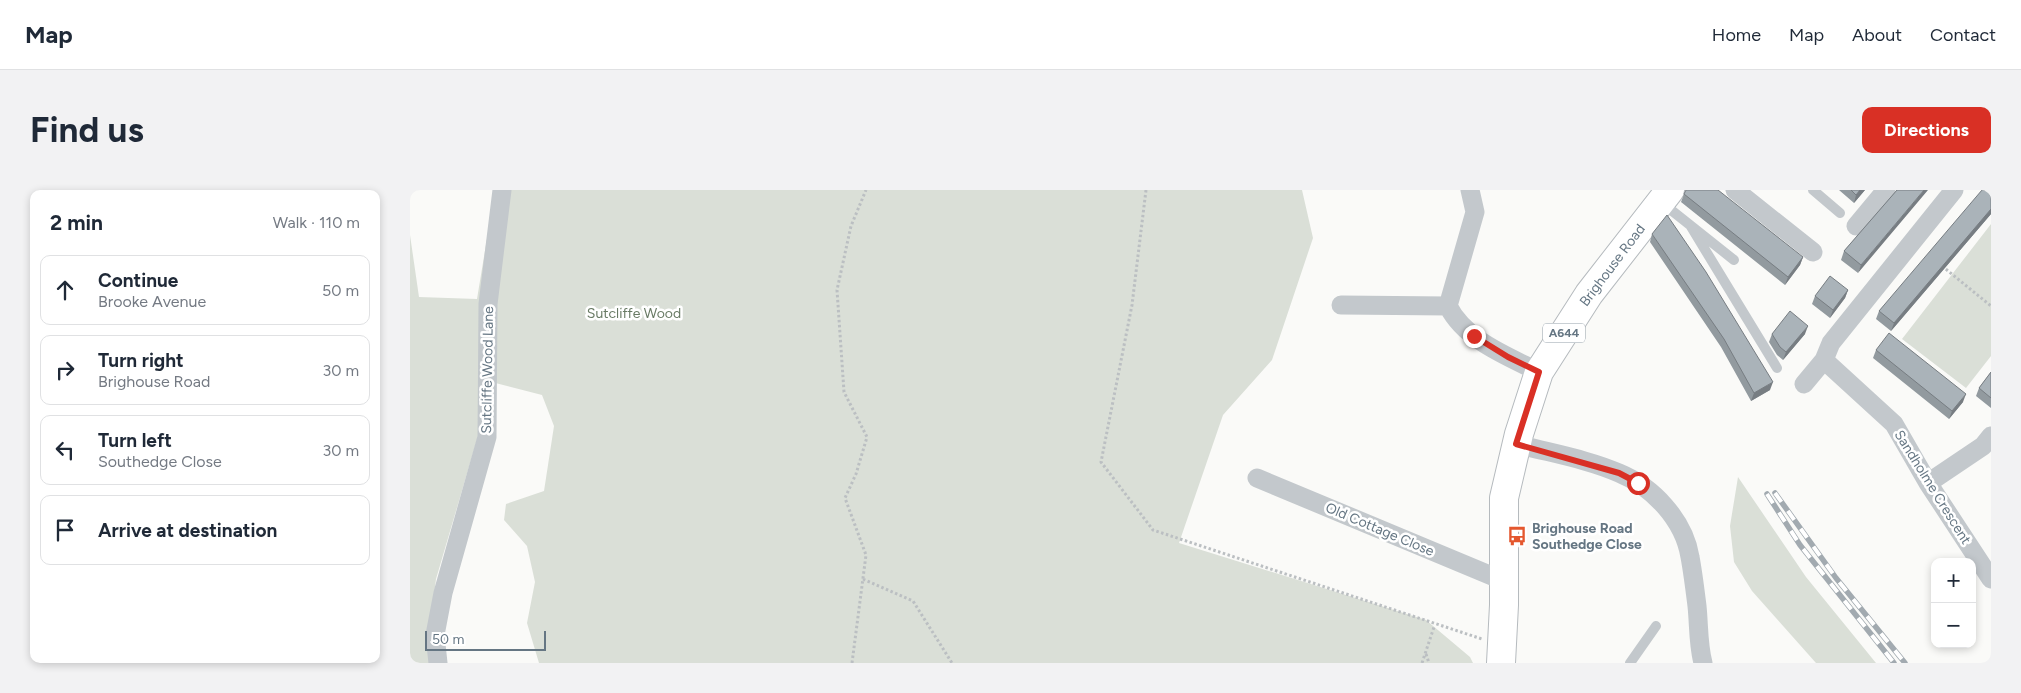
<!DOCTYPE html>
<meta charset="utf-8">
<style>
:root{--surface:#fff;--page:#f2f2f3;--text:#1f2937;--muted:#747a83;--line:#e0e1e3;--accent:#d93025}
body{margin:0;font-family:Figtree,sans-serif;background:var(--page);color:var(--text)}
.controls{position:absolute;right:15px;bottom:15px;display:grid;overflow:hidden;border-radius:10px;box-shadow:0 2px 8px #0003}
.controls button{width:45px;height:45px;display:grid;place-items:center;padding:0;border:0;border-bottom:1px solid var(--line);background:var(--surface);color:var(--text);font:25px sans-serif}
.scale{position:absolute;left:15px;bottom:12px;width:121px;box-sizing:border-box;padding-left:5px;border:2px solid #657683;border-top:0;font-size:14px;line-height:18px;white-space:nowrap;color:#657683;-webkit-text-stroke:4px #fff;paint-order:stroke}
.stop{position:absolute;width:15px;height:15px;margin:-11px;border:4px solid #d93025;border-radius:50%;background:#fff}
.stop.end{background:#d93025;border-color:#fff;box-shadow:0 1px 5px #0008}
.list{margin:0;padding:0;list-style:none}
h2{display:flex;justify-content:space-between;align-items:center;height:65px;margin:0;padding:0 20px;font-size:21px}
h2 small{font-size:16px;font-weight:400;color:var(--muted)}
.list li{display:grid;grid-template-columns:32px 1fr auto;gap:15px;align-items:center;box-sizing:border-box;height:70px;margin:0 10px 10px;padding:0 10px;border:1px solid var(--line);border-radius:10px}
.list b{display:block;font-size:19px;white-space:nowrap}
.list p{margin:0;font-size:16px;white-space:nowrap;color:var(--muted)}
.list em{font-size:16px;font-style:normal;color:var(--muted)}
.icon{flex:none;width:28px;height:28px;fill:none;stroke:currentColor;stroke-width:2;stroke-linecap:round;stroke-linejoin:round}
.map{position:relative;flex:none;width:1581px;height:473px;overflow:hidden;border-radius:10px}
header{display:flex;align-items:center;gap:30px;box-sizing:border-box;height:70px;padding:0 25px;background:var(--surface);border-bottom:1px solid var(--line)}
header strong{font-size:24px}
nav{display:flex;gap:28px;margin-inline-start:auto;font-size:18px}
.intro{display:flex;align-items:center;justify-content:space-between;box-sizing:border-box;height:120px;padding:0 30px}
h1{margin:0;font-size:35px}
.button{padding:12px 22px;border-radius:10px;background:var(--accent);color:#fff;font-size:18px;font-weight:700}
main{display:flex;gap:30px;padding:0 30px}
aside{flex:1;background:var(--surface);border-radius:10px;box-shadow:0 2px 8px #0003}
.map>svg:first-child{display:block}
.green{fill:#dadfd7}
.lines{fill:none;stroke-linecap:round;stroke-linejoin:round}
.primary-casing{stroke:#b5babe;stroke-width:30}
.path{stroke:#bbbfc2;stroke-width:3;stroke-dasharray:2.5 2.5;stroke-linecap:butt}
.lane{stroke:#c3c8cc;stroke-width:10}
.street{stroke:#c3c8cc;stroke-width:19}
.primary{stroke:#fff;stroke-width:28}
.rail-casing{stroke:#a2aab0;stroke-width:5.5}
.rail{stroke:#fff;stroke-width:4;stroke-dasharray:11;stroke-linecap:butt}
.wall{fill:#929a9f}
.shaded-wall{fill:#777d82}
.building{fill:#aab3b9;stroke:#777d82}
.route{stroke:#d93025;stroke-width:6}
.labels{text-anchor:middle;stroke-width:5;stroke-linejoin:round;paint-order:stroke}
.shield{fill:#fff;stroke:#939fa8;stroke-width:1}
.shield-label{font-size:12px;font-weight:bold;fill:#657683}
.street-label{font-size:14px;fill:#657683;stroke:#fff}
.park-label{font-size:14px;fill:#687a64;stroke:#fff}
.poi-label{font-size:14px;font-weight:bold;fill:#657683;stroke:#fff;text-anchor:start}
</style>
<header>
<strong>Map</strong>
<nav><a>Home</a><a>Map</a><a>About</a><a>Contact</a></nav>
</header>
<div class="intro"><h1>Find us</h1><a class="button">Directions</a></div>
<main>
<aside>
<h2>2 min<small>Walk · 110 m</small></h2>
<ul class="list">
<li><svg class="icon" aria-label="ahead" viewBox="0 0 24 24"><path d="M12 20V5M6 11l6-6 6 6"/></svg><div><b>Continue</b><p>Brooke Avenue</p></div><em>50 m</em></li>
<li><svg class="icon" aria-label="right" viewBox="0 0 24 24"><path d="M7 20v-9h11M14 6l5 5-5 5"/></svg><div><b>Turn right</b><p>Brighouse Road</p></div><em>30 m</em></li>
<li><svg class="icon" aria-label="left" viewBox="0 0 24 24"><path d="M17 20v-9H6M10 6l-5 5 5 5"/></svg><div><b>Turn left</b><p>Southedge Close</p></div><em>30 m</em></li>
<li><svg class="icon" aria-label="arrive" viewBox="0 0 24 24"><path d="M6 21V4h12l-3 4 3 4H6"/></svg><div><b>Arrive at destination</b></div></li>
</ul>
</aside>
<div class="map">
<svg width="1581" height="473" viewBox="0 0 1581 473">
<rect width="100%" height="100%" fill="#fafaf8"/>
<!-- green -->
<path class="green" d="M85 0H892L903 48 862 170 813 225 769 353 1016 430 1060 467 1063 473H129L117 433 125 392 117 356 94 330 96 314 134 301 144 236 132 205 70 189 68 246 26 389 19 446 20 473H0V45L9 107 67 109Z
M1581 34V166L1556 198 1492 149Z
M1328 287 1396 387 1466 473H1406L1342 401 1324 372 1320 336Z"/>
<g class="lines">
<defs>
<path id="primary" d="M1091 473 1094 415V308L1109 244 1129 182 1179 104 1260 0"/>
</defs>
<!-- primary casing -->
<use href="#primary" class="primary-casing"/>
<!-- path -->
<path class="path" d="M736 0 722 115 691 272 743 340 1072 449
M1532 76 1581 116
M453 389 503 411 542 473
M1016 464 1019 473
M442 473 456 365 435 308 446 284 457 247 434 202 427 100 441 36 456 0
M1012 473 1024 437"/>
<!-- lane -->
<path class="lane" d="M1403 0 1430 23
M1251 12 1324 70
M1280 35 1367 178
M1220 473 1246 436"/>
<!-- street -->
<path class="street" d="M1060 0 1065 22 1038 116C1055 150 1097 166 1129 182
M1325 0 1403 62
M1446 36 1476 0
M931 115 1038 116
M1414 170 1484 234 1518 293 1581 389
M1394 194 1414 170 1421 153 1544 0
M1107 254C1140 263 1177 269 1209 283 1243 297 1274 330 1280 367 1283 383 1285 400 1287 416 1289 435 1288 454 1293 473
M847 288 1094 391
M1518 293 1573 256 1581 246
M28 473 25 445 33 403 77 247 78 114 92 0"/>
<!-- primary -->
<use href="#primary" class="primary"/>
<defs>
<path id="rail" d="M1365 303 1426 388 1495 473
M1357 304 1390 355 1484 473"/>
</defs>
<!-- rail casing -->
<use href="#rail" class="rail-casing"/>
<!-- rail -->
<use href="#rail" class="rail"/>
</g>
<!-- wall -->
<path class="wall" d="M1429 0H1455L1444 13Z
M1487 0 1448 83 1431 70 1434 61Z
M1581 1V24L1481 141 1466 129 1469 121Z
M1274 4 1393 67 1390 75 1375 95 1271 12Z
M1242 44 1360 200 1341 211 1311 157 1240 52Z
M1438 100 1435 108 1420 128 1402 114 1405 106Z
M1362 144H1395L1373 170 1367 165 1359 152Z
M1466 160 1553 212 1539 229 1463 168Z
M1581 182V218L1566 206 1569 198Z"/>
<!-- shaded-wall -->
<path class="shaded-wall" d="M1450 0H1455L1444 13 1446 5Z
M1514 0H1518L1448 83 1451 75Z
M1581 19V24L1481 141 1484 133Z
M1393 67 1390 75 1375 95 1378 87Z
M1438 100 1435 108 1420 128 1423 120Z
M1398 136 1395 144 1373 170 1376 162Z
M1363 192 1360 200 1341 211 1344 203Z
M1556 204 1553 212 1539 229 1542 221Z"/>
<!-- building -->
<path class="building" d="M1276 0H1308L1393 67 1378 87 1274 4Z
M1441 0H1450L1446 5Z
M1487 0H1514L1451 75 1434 61Z
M1572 0 1581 1V19L1484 133 1469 121Z
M1257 25 1296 82 1363 192 1344 203 1314 149 1242 44Z
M1420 86 1438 100 1423 120 1405 106Z
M1380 121 1398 136 1376 162 1370 157 1362 144Z
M1479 143 1556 204 1542 221 1466 160Z
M1581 182V208L1569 198Z"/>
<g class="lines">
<!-- route -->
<path class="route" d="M1064 146 1098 167 1129 182 1106 254 1209 283 1228 293"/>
</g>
<!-- icons -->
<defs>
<symbol id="bus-bare" viewBox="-9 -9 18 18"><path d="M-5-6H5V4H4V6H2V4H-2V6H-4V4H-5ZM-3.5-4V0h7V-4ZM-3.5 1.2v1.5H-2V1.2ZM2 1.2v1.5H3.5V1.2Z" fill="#e4572e" stroke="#fff" stroke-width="2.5" paint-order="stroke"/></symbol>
</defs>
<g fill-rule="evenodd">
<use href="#bus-bare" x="1093" y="332" width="28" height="28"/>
</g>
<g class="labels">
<!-- shield labels -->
<rect class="shield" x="1133" y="133.5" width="42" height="19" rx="4"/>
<g class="shield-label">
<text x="1154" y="147">A644</text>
</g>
<!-- street labels -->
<g class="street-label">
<text transform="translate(1202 75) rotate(-53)" y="5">Brighouse Road</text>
<text transform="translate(77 180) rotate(-89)" y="5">Sutcliffe Wood Lane</text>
<text transform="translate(1523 297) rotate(58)" y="5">Sandholme Crescent</text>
<text transform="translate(970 339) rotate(23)" y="5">Old Cottage Close</text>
</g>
<!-- park labels -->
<g class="park-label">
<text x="224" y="128">Sutcliffe Wood</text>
</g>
<!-- poi labels -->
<g class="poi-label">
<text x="1122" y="343">Brighouse Road<tspan x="1122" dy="16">Southedge Close</tspan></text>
</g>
</g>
</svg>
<div class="controls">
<button>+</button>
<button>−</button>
</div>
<div class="scale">50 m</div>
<div class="stop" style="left:1228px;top:293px"></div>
<div class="stop end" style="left:1064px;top:146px"></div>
</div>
</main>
